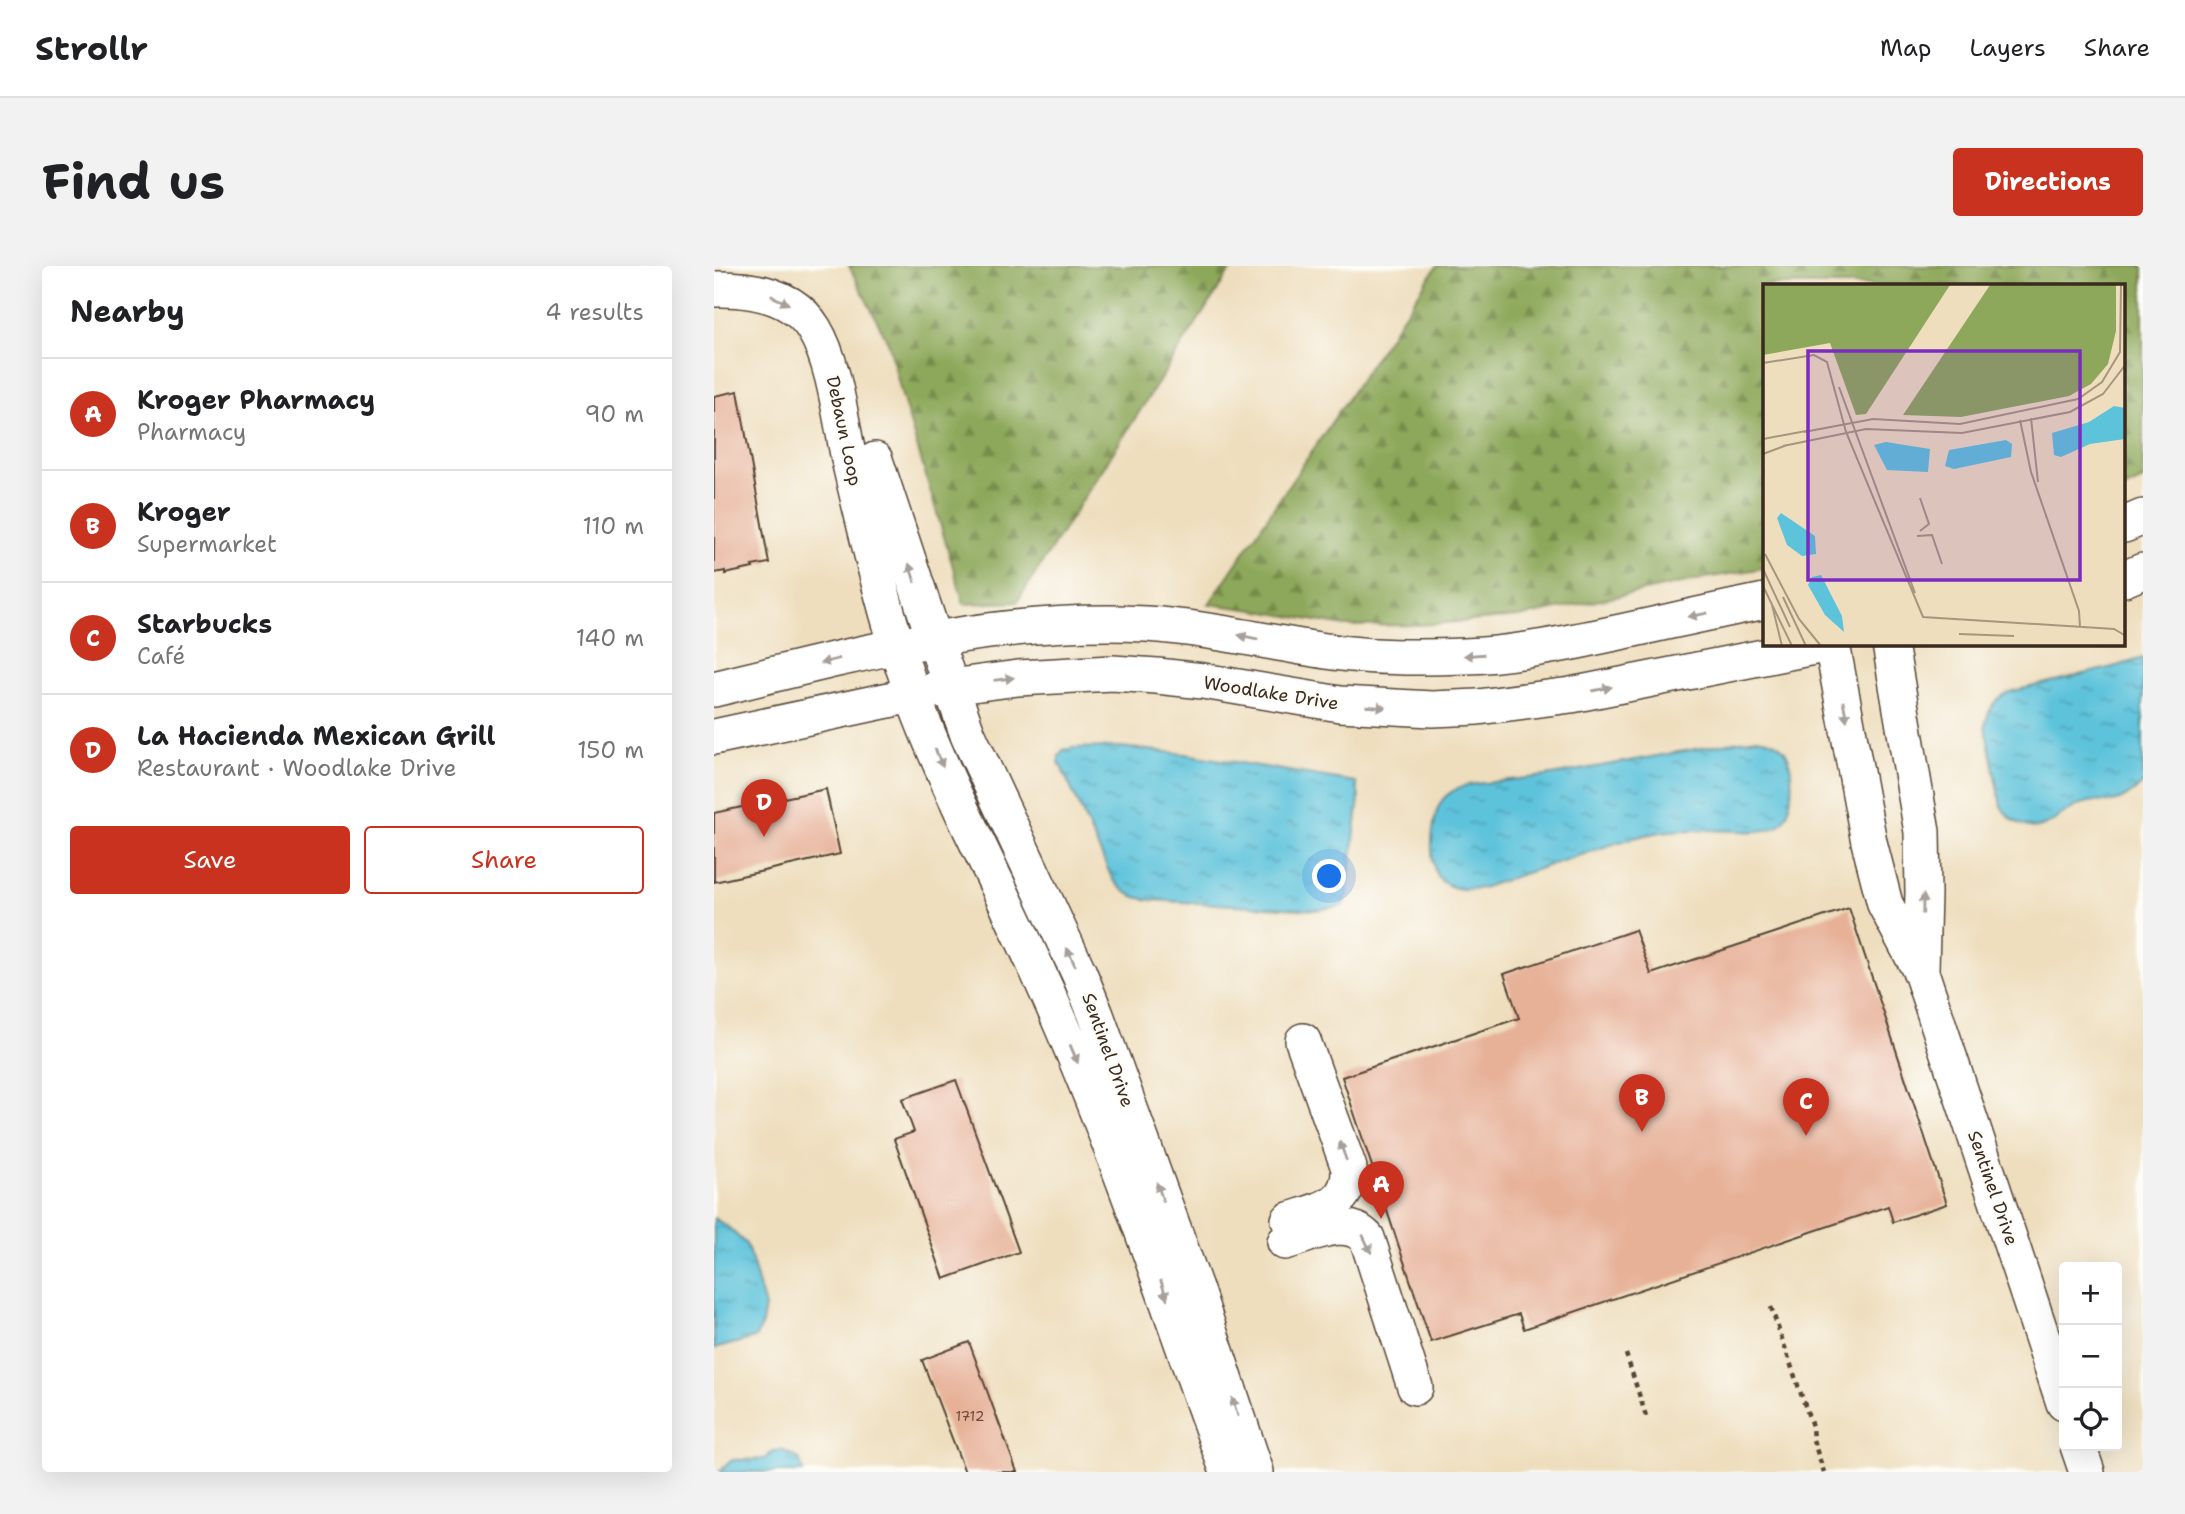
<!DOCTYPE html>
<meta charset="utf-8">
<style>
:root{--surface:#fff;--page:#f2f2f2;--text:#202124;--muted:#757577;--line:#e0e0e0;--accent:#c8321e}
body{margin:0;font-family:"Shantell Sans",sans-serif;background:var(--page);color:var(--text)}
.controls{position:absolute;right:21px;bottom:21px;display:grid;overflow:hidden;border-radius:7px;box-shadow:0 7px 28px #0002}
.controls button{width:63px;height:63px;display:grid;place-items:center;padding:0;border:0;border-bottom:2px solid var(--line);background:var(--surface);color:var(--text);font:35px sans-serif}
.you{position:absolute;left:616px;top:611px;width:24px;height:24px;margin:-18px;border:5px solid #fff;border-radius:50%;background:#1a73e8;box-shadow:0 0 0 10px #1a73e833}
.badge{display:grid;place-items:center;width:46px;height:46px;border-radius:50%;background:var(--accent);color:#fff;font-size:23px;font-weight:700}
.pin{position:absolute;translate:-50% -58px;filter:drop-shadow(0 2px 4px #0008)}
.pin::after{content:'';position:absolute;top:37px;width:24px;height:21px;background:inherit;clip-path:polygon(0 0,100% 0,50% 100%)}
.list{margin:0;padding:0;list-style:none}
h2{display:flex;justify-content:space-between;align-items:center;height:91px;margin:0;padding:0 28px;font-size:30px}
h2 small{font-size:23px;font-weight:400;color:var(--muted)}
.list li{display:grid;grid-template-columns:46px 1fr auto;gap:21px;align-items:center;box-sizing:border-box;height:112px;padding:0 28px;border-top:2px solid var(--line)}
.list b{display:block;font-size:26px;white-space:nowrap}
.list p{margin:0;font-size:23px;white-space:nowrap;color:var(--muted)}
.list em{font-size:23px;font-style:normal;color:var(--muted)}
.actions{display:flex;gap:14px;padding:21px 28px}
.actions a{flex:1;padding:16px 0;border:2px solid var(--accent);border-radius:7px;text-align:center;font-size:24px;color:var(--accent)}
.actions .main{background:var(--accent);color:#fff}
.icon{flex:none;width:38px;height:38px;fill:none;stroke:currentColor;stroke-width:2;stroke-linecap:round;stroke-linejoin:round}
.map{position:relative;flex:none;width:1429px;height:1206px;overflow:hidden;border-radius:7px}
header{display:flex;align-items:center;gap:42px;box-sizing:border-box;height:98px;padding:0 35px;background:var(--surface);border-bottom:2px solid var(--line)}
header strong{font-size:33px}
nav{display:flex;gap:38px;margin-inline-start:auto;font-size:24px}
.intro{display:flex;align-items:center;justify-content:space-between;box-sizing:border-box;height:168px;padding:0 42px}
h1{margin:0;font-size:49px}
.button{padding:18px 32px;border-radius:7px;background:var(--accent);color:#fff;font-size:24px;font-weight:700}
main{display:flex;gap:42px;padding:0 42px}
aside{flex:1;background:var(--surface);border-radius:7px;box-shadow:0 7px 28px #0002}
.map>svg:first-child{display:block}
.forest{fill:url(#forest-firs);stroke:#64693c;stroke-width:2}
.water{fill:url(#water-ripples);stroke:#4c767c;stroke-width:2}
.building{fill:#e7b198}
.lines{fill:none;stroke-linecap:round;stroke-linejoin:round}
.minor-casing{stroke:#564536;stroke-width:38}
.path{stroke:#564536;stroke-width:4.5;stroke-dasharray:5 5;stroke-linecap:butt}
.minor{stroke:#fff;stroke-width:35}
.oneway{fill:#a79f9a}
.labels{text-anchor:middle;stroke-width:5;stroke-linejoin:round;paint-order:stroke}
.number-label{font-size:14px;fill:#664c3c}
.street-label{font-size:18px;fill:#3b2a1e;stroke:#fdfcf7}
.inset-road{fill:none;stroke:#a6967e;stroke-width:2}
.view{fill:#7b2cbf;fill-opacity:0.15;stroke:#7b2cbf;stroke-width:3.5}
.inset-edge{fill:none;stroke:#3b2a1e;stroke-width:3.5}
</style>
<header>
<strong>Strollr</strong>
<nav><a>Map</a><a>Layers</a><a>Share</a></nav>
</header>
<div class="intro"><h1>Find us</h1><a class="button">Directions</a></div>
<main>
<aside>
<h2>Nearby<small>4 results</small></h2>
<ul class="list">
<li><span class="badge">A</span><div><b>Kroger Pharmacy</b><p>Pharmacy</p></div><em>90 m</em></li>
<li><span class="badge">B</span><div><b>Kroger</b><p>Supermarket</p></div><em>110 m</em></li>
<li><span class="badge">C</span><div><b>Starbucks</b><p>Café</p></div><em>140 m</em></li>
<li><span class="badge">D</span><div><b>La Hacienda Mexican Grill</b><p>Restaurant · Woodlake Drive</p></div><em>150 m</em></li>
</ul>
<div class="actions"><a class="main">Save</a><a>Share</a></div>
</aside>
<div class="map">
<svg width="1429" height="1206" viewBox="0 0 1429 1206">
<defs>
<pattern id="forest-firs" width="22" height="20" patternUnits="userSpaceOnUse" patternTransform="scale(1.75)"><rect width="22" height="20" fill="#8da85a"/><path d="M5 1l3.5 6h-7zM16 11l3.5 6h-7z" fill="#74894a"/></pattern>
<pattern id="water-ripples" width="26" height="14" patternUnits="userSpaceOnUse" patternTransform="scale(1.75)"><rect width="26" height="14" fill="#5dc3db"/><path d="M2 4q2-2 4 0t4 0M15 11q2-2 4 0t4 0" fill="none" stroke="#4e9fb1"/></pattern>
</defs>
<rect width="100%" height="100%" fill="#fdfcf7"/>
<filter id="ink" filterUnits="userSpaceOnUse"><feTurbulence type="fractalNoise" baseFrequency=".0143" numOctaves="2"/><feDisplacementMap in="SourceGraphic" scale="14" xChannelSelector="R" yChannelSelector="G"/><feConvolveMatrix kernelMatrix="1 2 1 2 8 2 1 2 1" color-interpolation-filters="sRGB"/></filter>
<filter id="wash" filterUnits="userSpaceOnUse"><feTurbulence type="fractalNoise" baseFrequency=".00686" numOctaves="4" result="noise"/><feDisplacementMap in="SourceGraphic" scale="28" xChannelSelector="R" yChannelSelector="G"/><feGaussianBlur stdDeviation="1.57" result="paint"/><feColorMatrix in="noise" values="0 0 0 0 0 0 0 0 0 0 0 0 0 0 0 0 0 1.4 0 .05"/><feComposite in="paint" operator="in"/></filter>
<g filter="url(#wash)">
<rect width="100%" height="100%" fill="#eedebe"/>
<!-- forest -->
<path class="forest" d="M135 0H519L303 336 250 338 188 130 175 78Z
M723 0H1429V214L1410 223V19H1051V302L992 312 805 351 706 359 631 360 540 344 495 338Z"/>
<!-- water -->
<path class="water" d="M1429 392V518C1419 525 1408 536 1396 536 1389 537 1382 534 1375 536 1358 539 1347 552 1332 559 1315 567 1295 555 1287 540L1271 460C1275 442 1279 434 1295 426L1403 400Z
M1042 472C1055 473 1071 478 1075 494 1079 510 1080 550 1064 560 1047 570 1010 563 990 564 976 564 961 564 947 566 921 570 895 579 870 588 836 599 802 610 768 622 755 623 742 625 730 617 712 605 717 555 726 538 731 527 743 523 753 519L832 510Z
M406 481 471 488 642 516 645 532 633 631 628 640 603 644 437 634C419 632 409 627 398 612L345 496V490L349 484 359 482Z
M0 952 14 961 32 978 39 998 51 1041 47 1062 41 1072 0 1083Z
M68 1184 85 1193 90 1206H5L18 1194 50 1193 60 1185Z"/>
<g id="blocks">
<!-- building -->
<path class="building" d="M24 125 55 297 38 300 39 302 11 308V305L0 307V130Z
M112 523 126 588 0 616V547Z
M1135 642 1233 938 1179 956 1174 940 810 1063 805 1048 717 1076 628 811 805 752 790 708 921 664 937 708Z
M242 814 305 986 230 1013 180 873 200 866 188 833Z
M255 1076 303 1206H251L208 1094Z"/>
</g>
</g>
<g filter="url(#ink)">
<use href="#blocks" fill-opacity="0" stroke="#564536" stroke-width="2"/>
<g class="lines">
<defs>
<path id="minor" d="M0 23C37 22 79 28 100 63 121 97 127 158 136 198 154 274 172 351 197 424 214 473 236 520 258 566 289 630 320 695 348 760 411 906 460 1057 514 1206
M161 194 220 372 254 469 365 707 382 749 482 1025 542 1206
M1410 259 1429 251
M1410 313 1429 305
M1118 378 1155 576 1171 638 1207 706 1350 1137
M1176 378 1208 566 1209 627 1207 703
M0 423C142 388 284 350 432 358 493 362 552 376 612 385 658 392 705 392 751 390 792 389 833 381 873 373 932 361 991 347 1051 335
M0 471 236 421 304 412 398 407 443 410 489 415 626 438 718 443 764 441 857 429 1115 378
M575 954C605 944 637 940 635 902L589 775
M571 976C597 969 631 949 653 972L701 1121
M1364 1180 1373 1206"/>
</defs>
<!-- minor casing -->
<use href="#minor" class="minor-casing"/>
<!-- path -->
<path class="path" d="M1057 1041 1098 1160 1099 1174 1110 1206
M912 1088 933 1153"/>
<!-- minor -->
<use href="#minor" class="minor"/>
</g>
<!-- one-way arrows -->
<defs><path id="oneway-solid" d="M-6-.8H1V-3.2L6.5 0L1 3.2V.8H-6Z" transform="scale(1.75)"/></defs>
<g class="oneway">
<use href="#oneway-solid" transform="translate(66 34) rotate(26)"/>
<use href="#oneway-solid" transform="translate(198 307) rotate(-108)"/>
<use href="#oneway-solid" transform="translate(984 349) rotate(168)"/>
<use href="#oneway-solid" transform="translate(534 371) rotate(-169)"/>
<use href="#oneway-solid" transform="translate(760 389) rotate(176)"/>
<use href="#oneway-solid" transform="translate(116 395) rotate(166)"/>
<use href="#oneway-solid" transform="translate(290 413) rotate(-7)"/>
<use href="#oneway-solid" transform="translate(888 423) rotate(-11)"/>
<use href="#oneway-solid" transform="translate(662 441) rotate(4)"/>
<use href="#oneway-solid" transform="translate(1131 445) rotate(79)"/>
<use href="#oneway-solid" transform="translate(225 492) rotate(67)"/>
<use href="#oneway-solid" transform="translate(1209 638) rotate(-88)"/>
<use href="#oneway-solid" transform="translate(357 691) rotate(-115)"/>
<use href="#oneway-solid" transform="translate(360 788) rotate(67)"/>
<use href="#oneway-solid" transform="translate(629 885) rotate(-110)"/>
<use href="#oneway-solid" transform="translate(446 926) rotate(-110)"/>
<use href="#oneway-solid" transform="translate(653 978) rotate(65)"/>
<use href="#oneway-solid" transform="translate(450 1024) rotate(71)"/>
<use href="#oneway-solid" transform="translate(521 1141) rotate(-108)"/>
</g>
</g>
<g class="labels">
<!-- number labels -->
<g class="number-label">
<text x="256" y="1155">1712</text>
</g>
<!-- street labels -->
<g class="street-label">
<text transform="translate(130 165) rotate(78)" y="6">Debaun Loop</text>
<text transform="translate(557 427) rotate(9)" y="6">Woodlake Drive</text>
<text transform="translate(394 784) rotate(70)" y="6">Sentinel Drive</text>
<text transform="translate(1279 922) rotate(71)" y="6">Sentinel Drive</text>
</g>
</g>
<!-- overview -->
<g transform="translate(1049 18)">
<rect width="362" height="362" fill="#eedebe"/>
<path d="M0 1H187L103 130 93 131 67 59 0 71ZM227 1H353V47L345 80 328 100 306 112 198 133 140 131Z" fill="#8da85a"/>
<path d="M351 122 362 124V155L327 160 298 173 291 171 289 149 326 138ZM243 156 249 160 248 173 191 185 182 182 186 166ZM123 158 167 165 165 188 124 186 111 161ZM18 229 52 252 53 270 39 272 24 261 14 234ZM58 291 79 332 81 348 62 331 45 301 49 293Z" fill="#5dc3db"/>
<path class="inset-road" d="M0 79 51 71 64 78 83 148 160 333 351 345 363 352M76 103 152 309M268 134 275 198M257 136 268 188 316 327 317 343M41 148 110 135 197 140 315 115 339 98 357 68 358 1M0 155 43 147M20 162 103 145 199 149 307 128 340 110 363 80M0 170 24 161M157 247 166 240 157 214M154 252 169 251 179 280M2 270 36 335 58 362M0 285 27 343M0 302 29 362M20 313 43 362M9 321 19 362M196 350 251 352"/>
<path class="view" d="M45 67H317V296H45Z"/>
<rect width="362" height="362" class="inset-edge"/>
</g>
</svg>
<div class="controls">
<button>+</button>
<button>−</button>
<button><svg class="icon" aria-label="locate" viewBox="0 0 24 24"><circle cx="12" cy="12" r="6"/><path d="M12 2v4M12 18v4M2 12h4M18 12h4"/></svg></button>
</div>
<div class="you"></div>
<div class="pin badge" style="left:667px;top:953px">A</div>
<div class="pin badge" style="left:928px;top:866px">B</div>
<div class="pin badge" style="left:1092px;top:870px">C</div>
<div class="pin badge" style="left:50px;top:571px">D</div>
</div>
</main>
